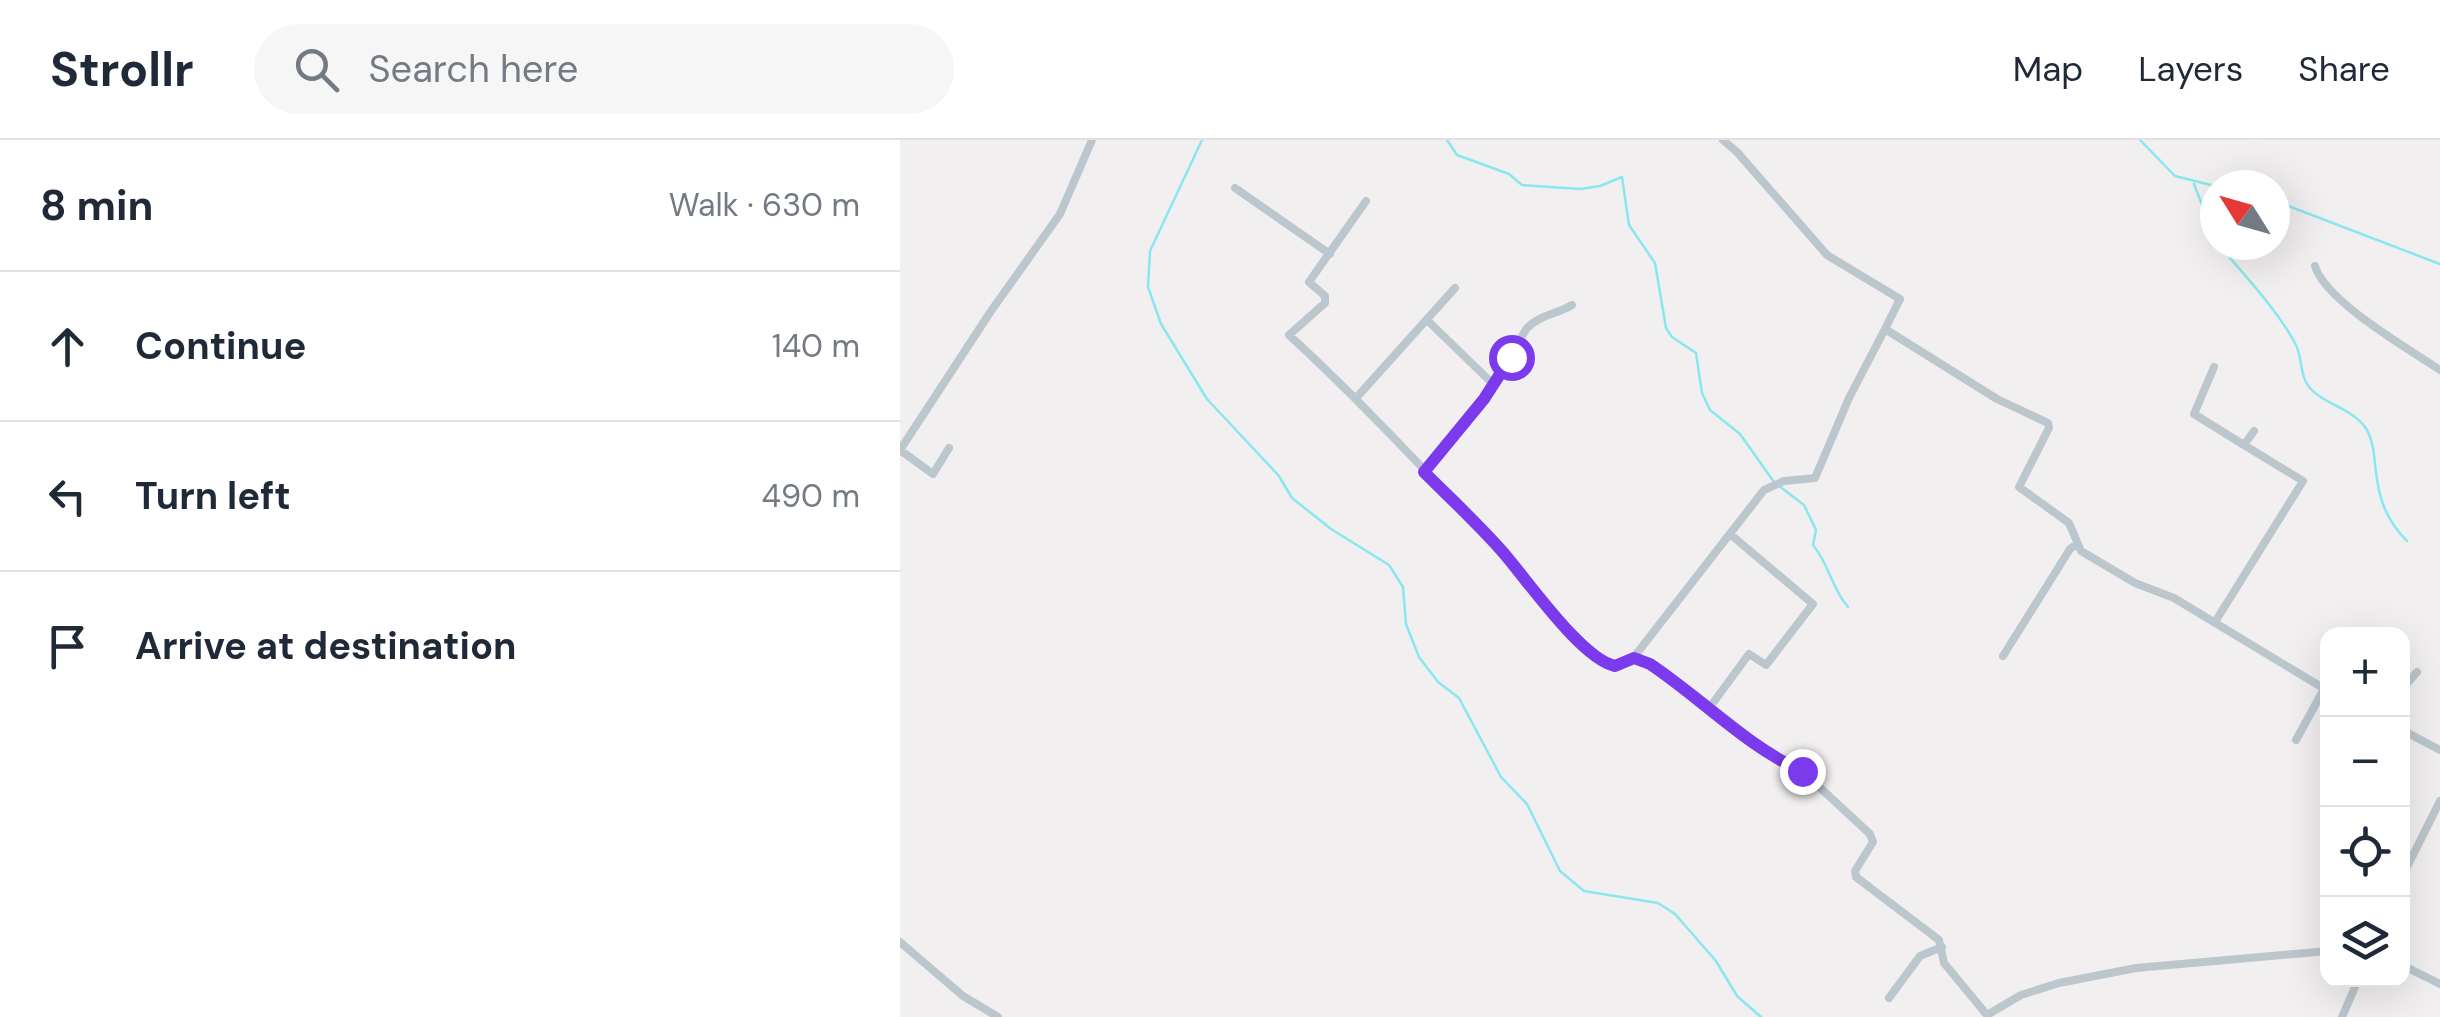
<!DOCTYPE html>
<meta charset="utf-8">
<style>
:root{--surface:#fff;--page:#f6f6f7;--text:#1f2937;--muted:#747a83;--line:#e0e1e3}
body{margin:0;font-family:"DM Sans",sans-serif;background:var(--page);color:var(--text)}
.controls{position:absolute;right:30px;bottom:30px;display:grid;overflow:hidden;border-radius:20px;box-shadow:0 10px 40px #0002}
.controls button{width:90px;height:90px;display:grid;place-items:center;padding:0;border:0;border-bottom:2px solid var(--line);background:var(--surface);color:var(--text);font:50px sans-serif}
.compass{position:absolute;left:1300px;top:30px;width:90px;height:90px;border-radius:50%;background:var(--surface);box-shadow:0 10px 40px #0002;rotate:307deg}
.stop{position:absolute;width:30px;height:30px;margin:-22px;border:8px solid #7c3aed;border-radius:50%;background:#fff}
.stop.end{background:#7c3aed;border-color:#fff;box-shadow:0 2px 10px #0008}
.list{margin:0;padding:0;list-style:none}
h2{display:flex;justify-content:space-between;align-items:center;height:130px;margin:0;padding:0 40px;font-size:42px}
h2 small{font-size:32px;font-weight:400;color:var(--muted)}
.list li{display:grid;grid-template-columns:65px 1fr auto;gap:30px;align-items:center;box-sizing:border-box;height:150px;padding:0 40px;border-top:2px solid var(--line)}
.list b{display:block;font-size:38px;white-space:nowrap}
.list em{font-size:32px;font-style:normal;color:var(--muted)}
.icon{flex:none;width:55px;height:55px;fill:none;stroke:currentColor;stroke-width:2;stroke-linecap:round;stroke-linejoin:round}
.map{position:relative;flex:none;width:1540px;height:877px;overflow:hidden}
header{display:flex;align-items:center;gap:60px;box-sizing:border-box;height:140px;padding:0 50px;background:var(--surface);border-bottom:2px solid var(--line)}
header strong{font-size:48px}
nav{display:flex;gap:55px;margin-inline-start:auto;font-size:35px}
.search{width:700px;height:90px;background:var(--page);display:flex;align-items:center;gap:25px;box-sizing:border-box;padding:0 35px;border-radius:55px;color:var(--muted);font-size:38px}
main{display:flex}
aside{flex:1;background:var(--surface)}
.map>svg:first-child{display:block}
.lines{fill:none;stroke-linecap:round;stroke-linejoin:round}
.stream{stroke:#89e7ef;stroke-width:2.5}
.minor{stroke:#bbc6cd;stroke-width:8}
.route{stroke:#7c3aed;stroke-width:12}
</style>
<header>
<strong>Strollr</strong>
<div class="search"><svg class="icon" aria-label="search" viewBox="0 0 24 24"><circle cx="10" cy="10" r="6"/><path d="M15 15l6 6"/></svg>Search here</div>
<nav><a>Map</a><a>Layers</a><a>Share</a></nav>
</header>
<main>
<aside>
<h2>8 min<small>Walk · 630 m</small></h2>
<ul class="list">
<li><svg class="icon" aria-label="ahead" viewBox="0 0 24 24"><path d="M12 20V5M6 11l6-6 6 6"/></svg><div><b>Continue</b></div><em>140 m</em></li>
<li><svg class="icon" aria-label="left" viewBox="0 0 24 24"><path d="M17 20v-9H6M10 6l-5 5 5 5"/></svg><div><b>Turn left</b></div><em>490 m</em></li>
<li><svg class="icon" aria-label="arrive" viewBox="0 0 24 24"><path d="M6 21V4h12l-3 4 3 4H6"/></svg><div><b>Arrive at destination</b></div></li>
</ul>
</aside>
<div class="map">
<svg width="1540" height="877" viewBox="0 0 1540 877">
<rect width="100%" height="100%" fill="#f2eff0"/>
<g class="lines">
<!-- stream -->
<path class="stream" d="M302 0 250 111 248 147 261 184 307 259 379 336 392 358 431 389 489 425 503 447 506 484 519 517 538 542 559 558 601 637 627 664 660 731 684 751 758 763 775 774 816 821 837 856 861 877
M547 0 557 15 609 34 622 45 680 49 700 46 722 37 729 85 755 123 766 188 772 197 796 213 802 253 810 270 840 294 874 342 904 365 916 390 913 405C929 424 932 449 948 467
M1240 0 1275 36 1315 46
M1294 44 1315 98
M1375 61 1540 124
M1319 105C1345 136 1375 167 1395 203 1403 217 1399 234 1409 247 1423 264 1451 268 1465 287 1474 300 1474 317 1476 332 1479 360 1487 381 1507 401"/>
<!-- minor -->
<path class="minor" d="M823 0 837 12 927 115 1000 159 985 189 1097 259 1148 283 1149 288 1119 347 1169 383 1181 411 1235 443 1274 458 1428 551
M335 48 430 114
M466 61 409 142 425 156V163L389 195C462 262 529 335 598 407 635 446 663 492 707 524L715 526 734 517 864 350 884 341 915 338 949 258 985 189
M1415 126C1425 161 1509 209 1540 230
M527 180 593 244
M1314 227 1294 274 1344 305
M457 257 555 148
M0 310 91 171 160 74 192 0
M0 310 33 334 49 308
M524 332 583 259 627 188C640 175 657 174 672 165
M1315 482 1403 341 1344 305 1354 291
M1103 516 1170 409 1177 404
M734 517 750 524 794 554 880 621 902 631 970 694 973 702 955 731 956 737 1039 800 1044 823 1087 875
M1502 549 1517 532
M810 567 849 514 866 525 913 464 830 394
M1502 590 1540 610
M1396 600 1424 549
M1502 737 1540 661
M0 802 63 856 98 877
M1502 825 1540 844
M989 858 1020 816 1042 807
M1087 875 1121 855 1159 843 1236 828 1428 811
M1442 877 1458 840"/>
</g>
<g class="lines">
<!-- route -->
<path class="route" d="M611 217 584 259 524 332C550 358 577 383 601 410 626 438 681 519 715 526L734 518 750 524C801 558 846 606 902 631"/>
</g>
</svg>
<div class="controls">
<button>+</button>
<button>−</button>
<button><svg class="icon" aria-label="locate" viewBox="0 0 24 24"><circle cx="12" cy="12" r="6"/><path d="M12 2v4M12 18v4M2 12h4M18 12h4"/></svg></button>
<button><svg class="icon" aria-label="layers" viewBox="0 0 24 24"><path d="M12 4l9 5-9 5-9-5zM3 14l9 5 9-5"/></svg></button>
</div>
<svg class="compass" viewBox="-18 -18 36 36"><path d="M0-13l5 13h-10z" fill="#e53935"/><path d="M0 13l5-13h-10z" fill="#747a83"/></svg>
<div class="stop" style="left:611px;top:217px"></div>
<div class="stop end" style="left:902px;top:631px"></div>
</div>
</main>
